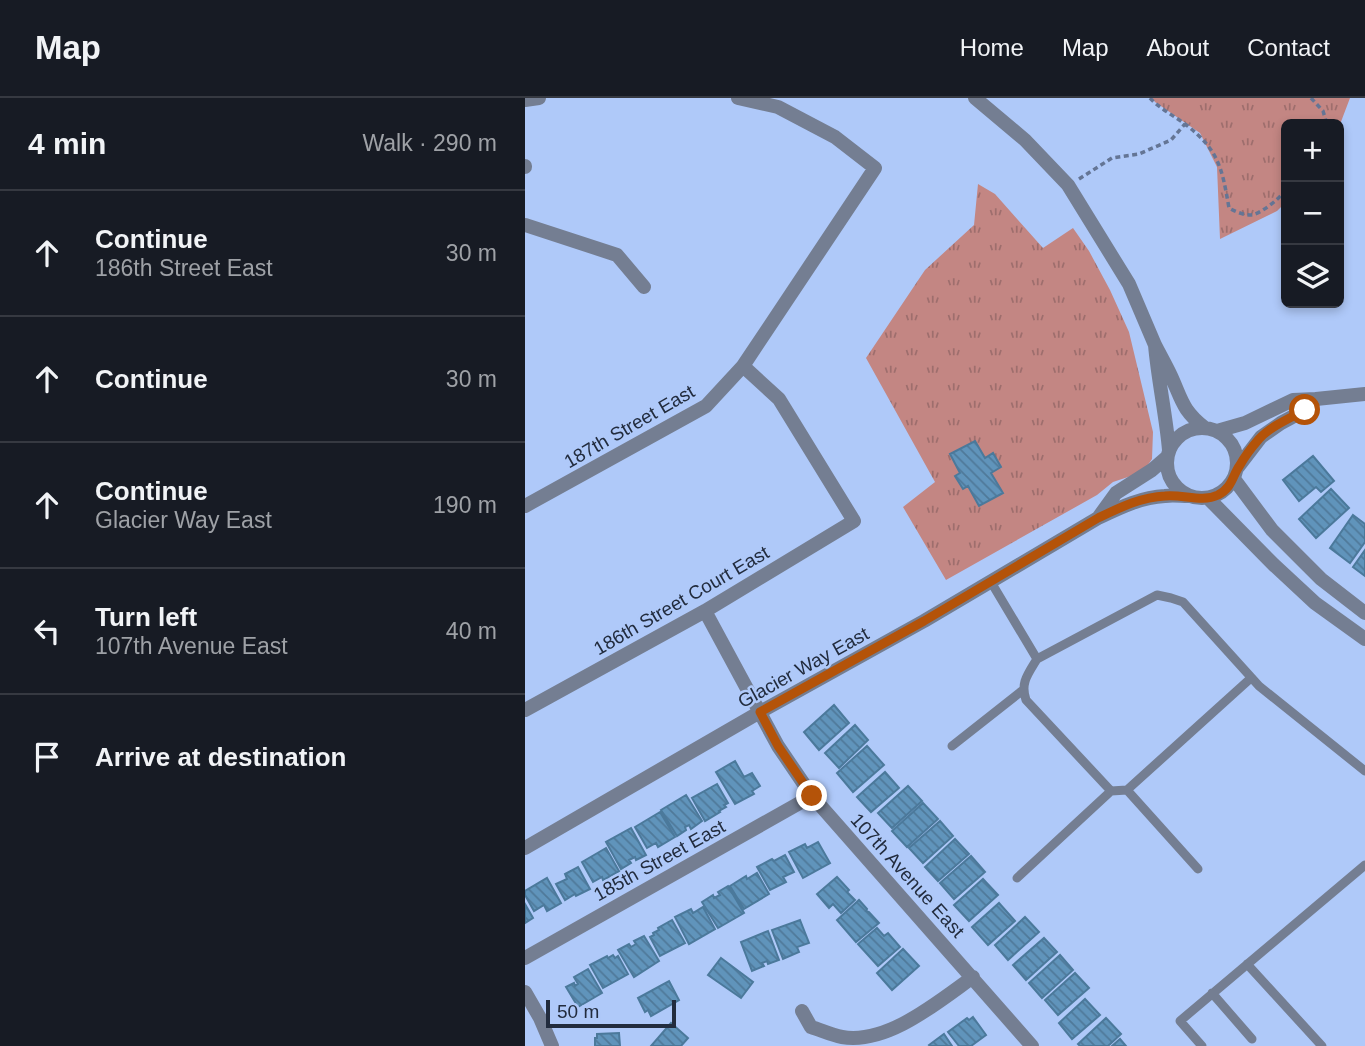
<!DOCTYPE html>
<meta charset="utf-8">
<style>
:root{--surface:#171b24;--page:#20242c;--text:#f1f3f6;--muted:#9ea1a6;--line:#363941}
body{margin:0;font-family:Arial,sans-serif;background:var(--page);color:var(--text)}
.controls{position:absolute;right:21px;top:21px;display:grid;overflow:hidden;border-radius:10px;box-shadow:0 4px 10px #0003}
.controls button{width:63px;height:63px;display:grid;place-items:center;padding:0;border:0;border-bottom:2px solid var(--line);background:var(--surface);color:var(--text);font:35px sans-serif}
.scale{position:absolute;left:21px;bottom:18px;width:130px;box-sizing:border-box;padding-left:7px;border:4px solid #222c3e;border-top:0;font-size:19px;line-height:24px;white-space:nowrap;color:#222c3e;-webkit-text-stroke:5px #afc9f9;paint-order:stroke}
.stop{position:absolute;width:21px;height:21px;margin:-16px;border:5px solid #b45309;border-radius:50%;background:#fff}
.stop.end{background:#b45309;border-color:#fff;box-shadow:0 2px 7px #0008}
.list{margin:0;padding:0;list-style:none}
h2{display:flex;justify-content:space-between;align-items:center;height:91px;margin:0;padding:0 28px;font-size:30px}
h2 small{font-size:23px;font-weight:400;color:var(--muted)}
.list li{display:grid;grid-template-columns:46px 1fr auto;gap:21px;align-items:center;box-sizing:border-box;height:126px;padding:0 28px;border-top:2px solid var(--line)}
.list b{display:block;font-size:26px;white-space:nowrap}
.list p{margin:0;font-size:23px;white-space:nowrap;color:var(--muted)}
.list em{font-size:23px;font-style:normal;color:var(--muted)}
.icon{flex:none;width:38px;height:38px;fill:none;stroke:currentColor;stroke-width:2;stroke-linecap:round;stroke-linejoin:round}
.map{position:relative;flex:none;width:840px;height:948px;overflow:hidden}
header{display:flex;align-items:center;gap:42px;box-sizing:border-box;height:98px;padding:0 35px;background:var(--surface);border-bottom:2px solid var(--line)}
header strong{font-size:33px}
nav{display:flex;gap:38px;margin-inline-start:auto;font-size:24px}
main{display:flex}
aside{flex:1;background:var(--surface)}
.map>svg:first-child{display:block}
.grass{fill:url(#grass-tufts)}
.building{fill:url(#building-back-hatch);stroke:#4b799b;stroke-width:2}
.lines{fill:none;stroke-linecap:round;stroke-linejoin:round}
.path{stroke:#647595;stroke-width:3.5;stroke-dasharray:5 3.5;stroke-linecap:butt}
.service{stroke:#747e92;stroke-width:9}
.minor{stroke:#747e92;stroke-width:14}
.route{stroke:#b45309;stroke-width:9}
.labels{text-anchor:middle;stroke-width:5;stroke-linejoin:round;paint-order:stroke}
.street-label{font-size:19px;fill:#222c3e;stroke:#afc9f9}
</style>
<header>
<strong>Map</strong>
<nav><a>Home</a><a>Map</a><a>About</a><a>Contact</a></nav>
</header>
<main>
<aside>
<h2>4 min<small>Walk · 290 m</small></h2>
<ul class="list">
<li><svg class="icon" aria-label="ahead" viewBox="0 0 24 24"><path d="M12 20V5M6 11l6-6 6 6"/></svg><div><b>Continue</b><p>186th Street East</p></div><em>30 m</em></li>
<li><svg class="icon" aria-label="ahead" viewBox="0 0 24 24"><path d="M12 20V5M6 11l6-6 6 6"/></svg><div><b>Continue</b></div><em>30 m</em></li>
<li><svg class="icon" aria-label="ahead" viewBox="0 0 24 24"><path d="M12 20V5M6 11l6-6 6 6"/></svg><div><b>Continue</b><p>Glacier Way East</p></div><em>190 m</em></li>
<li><svg class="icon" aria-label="left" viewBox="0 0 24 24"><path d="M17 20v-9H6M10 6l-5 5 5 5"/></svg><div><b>Turn left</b><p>107th Avenue East</p></div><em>40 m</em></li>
<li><svg class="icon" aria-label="arrive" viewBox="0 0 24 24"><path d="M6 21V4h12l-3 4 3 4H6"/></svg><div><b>Arrive at destination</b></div></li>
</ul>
</aside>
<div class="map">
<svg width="840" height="948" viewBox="0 0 840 948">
<defs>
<pattern id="grass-tufts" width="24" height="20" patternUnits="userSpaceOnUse" patternTransform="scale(1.75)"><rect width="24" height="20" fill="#c38683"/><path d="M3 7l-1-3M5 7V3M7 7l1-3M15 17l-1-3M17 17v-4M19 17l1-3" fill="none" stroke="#9e6e6d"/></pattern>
<pattern id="building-back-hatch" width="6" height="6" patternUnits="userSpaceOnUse" patternTransform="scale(1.75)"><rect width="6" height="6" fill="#6094bb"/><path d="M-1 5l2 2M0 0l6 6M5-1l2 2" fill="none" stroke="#4f7999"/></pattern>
</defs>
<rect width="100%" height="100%" fill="#afc9f9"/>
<!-- grass -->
<path class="grass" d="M627 0H825L814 29V26H761V104L752 113 695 141 692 69 675 35 630 4Z
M453 86 470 96 518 150 548 130 564 153 585 192 604 234 628 334 627 361 620 371 612 376 588 384 572 397 421 482 378 409 410 384 341 260 400 172 449 127Z"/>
<!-- building -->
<path class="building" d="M450 343 460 360 468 355 476 369 466 375 478 395 454 408 443 388 438 391 430 378 435 375 425 356Z
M788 358 809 383 796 394 791 389 774 403 758 382Z
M806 391 824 410 791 440 774 421Z
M828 417 840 426V444L825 465 805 450Z
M840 452V478L828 469Z
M309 607 324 625 294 652 279 634Z
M330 627 343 642 314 670 300 655Z
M342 648 359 667 328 694 312 675Z
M210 663 219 679 227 675 235 688 227 693 229 696 210 706 191 674Z
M360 674 374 690 346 714 332 699Z
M192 686 203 705 199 707 201 709 194 713 195 714 180 723 167 700Z
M383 688 397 703 367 730 353 715Z
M161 697 177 723 166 731 164 727 160 729 161 732 152 738 136 712Z
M398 705 413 721 382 749 367 733Z
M135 714 150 739 133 749 131 745 122 750 110 729Z
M415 723 428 738 398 765 384 750Z
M106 730 121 757 111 762 110 759 104 762 106 765 96 771 81 744Z
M430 741 444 756 413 783 400 769Z
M293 744 305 765 278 780 264 754 280 746 282 750Z
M81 750 94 773 78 782 77 779 68 784 57 764Z
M260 757 269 774 258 779 261 784 245 792 232 769 247 761 249 763Z
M446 758 460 774 429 801 415 785Z
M53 769 65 791 51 798 50 796 40 802 31 786 42 781 40 776Z
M232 775 244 796 219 811 205 788 221 778 222 781Z
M312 779 324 792 322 794 330 802 316 815 308 806 304 810 292 796Z
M22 780 36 805 22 813 19 807 9 813 0 797V793Z
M458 781 473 797 444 823 429 807Z
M203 788 219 815 193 830 177 804 188 797 189 800 195 797 193 794Z
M334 802 342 811 341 813 344 814 354 825 331 844 312 822Z
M474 805 490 823 463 847 447 829Z
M0 806 8 820 0 825Z
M178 809 190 831 164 846 150 819 166 811 168 815Z
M500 819 514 834 483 862 470 847Z
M147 822 160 845 135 858 125 839 129 837 128 835 134 832 133 830Z
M275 822 284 845 272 849 274 854 258 861 247 832Z
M352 830 359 838 363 835 375 849 353 868 333 846Z
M243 833 254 862 243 866 242 863 237 865 239 868 227 873 216 844Z
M119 838 134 863 109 879 93 852 104 846 106 849 111 846 109 843Z
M519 840 532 854 501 882 488 867Z
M378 851 394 868 367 892 352 875Z
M88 857 90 860 93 858 103 876 78 890 65 867 82 858 83 860Z
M535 857 548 872 517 900 504 885Z
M196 860 228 884 216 900 183 877Z
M63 871 77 895 53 909 41 889 49 885 50 888 53 886 49 879Z
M550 875 564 890 533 917 520 902Z
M144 883 154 902 126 918 123 912 120 914 113 900Z
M560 901 575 917 547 941 534 925Z
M448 919 461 937 446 948H434L423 934 442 920 444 922Z
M581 920 596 936 583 948H555L553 946Z
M146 925 163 940 156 948H126Z
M94 935 95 948H70V940H72V936Z
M419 936 427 948H405L404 947Z
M595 941 601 948H587Z"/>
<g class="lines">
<!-- path -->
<path class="path" d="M625 0C634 10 649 18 660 26 694 52 697 70 704 110 709 113 718 117 725 117 735 117 755 100 761 92
M786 0 798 13 802 26
M554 81 587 60 614 56 646 42 660 26"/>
<!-- service -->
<path class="service" d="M466 484 512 561
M427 648 498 592
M602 692 673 771
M586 693 501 602C495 585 503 576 512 561L632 497 646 500 658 504 734 588 840 673
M492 780 586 693 602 692 726 580
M722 866 797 948
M687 895 727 941
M677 948 655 923 840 767"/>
<!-- minor -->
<path class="minor" d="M450 0 500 42 543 87 604 186 630 247
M0 2 14 0
M0 68V69
M0 127 92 157 119 189
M791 301 840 296
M642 365a35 35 0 1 1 70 0a35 35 0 1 1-70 0Z
M692 333 720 325 768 302 791 301 780 312 756 325 736 339 713 369
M644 352C641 317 633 282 630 247 635 257 641 267 646 278 657 302 657 312 680 330
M642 359 627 372 591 395 573 420C594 410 616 399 640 398 647 397 656 398 663 398
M709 381 747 432 796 481 840 515
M683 400 749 467 790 505 840 541
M0 408 181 308 218 268
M180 513 253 648 287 698 507 948
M0 612 180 513 329 423 254 301 218 268 350 70 310 39 253 9 213 0
M0 750 235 614 399 523 573 420
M0 860 287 698
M0 894 15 920 27 948
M277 913 286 929C296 932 306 937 317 939 362 947 413 904 448 879"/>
</g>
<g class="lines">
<!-- route -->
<path class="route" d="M287 698 253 648 235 614 399 523 573 420C594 410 616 399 640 398 658 396 677 405 693 397 708 389 707 378 715 367 720 358 727 349 734 341 746 328 765 320 780 312"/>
</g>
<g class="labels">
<!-- street labels -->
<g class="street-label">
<text transform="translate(104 328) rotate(-30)" y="7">187th Street East</text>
<text transform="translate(156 502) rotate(-30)" y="7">186th Street Court East</text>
<text transform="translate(278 569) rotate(-29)" y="7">Glacier Way East</text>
<text transform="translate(134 762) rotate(-29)" y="7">185th Street East</text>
<text transform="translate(383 777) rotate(48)" y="7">107th Avenue East</text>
</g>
</g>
</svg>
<div class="controls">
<button>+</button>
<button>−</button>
<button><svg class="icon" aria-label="layers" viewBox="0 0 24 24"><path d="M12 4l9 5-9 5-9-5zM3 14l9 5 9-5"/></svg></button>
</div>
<div class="scale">50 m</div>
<div class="stop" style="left:780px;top:312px"></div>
<div class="stop end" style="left:287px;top:698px"></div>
</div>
</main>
